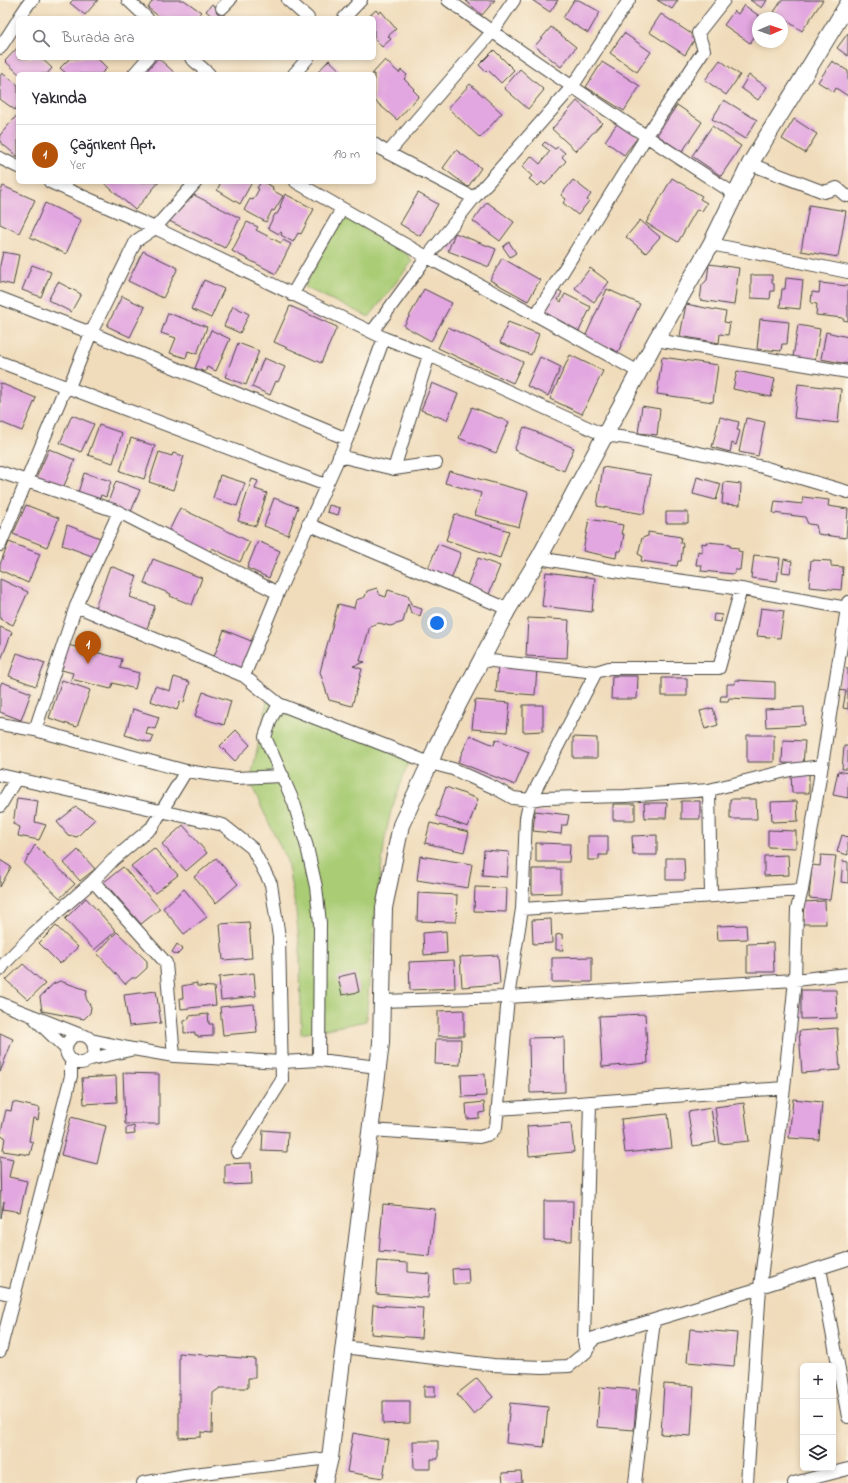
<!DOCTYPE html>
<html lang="tr">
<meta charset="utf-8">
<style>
:root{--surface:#fff;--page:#f2f2f3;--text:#2b2b33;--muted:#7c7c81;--line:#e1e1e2;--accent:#b45309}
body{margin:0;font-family:"Indie Flower",sans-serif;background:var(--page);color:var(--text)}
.controls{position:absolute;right:12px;bottom:12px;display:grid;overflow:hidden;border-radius:6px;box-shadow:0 2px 6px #0003}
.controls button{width:36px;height:36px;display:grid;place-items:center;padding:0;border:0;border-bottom:1px solid var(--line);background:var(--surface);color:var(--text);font:20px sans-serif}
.compass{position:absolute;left:752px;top:12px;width:36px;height:36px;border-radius:50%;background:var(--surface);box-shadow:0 2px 6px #0003;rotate:88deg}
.you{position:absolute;left:437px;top:623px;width:14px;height:14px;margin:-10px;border:3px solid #fff;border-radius:50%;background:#1a73e8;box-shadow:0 0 0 6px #1a73e833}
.badge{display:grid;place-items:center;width:26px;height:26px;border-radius:50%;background:var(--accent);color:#fff;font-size:13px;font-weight:700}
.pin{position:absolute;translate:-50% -33px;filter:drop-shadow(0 1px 2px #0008)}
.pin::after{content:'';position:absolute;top:21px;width:14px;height:12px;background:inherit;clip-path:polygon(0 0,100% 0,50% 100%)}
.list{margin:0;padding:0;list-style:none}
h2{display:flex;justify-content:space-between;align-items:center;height:52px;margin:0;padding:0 16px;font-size:17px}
h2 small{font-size:13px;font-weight:400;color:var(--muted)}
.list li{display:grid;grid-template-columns:26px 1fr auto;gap:12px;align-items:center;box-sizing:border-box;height:60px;padding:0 16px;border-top:1px solid var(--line)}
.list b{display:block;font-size:15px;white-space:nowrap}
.list p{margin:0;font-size:13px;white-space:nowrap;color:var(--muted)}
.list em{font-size:13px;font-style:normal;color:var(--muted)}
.icon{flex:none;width:22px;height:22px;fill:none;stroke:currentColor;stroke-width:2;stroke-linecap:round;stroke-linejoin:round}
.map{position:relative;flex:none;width:848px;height:1483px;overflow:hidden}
.search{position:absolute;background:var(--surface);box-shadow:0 2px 6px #0003;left:16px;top:16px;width:360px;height:44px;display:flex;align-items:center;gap:10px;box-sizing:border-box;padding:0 14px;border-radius:6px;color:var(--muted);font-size:15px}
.panel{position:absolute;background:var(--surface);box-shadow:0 2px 6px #0003;left:16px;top:72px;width:360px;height:112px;border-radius:6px}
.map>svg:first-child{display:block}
.green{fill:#a9cc75;stroke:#6a7c50}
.building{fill:#e2a6e0}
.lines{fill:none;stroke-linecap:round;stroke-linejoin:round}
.minor-casing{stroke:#494641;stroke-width:14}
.major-casing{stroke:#494641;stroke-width:18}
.minor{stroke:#fff;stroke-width:12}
.major{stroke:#fff;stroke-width:16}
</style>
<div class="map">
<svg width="848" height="1483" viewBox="0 0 848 1483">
<rect width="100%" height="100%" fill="#fcf5e5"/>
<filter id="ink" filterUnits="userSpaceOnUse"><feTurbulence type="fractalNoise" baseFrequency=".025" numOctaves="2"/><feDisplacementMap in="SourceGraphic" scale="8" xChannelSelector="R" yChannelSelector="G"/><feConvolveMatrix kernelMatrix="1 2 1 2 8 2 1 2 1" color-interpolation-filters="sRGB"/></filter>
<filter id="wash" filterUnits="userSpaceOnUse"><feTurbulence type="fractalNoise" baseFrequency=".012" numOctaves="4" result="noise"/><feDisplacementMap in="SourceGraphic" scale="16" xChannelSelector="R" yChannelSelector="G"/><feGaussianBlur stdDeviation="0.9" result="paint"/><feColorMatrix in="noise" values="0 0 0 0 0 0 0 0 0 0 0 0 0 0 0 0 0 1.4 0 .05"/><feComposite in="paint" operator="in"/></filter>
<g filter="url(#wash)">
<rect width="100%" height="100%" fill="#f0dcbb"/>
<!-- green -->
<path class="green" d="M346 217 408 255 412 262 369 317 304 287 340 220Z
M267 701 411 755 391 811 385 838 374 925 366 1021 301 1034 300 951 296 912 287 861 250 783Z"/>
<g id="blocks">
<!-- building -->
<path class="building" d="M73 0H98L85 15 70 3Z
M153 0H184L201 12 196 18H161L148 8Z
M465 0H495L482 15Z
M532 0H558L550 12Z
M574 0H579L600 12 588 33 563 18Z
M657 0H678L672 9Z
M750 0H767L762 8Z
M782 0H823L802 31 774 12Z
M212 4 227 18H214L206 11Z
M744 5 762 18H758V31L750 43 724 25 734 11 738 14Z
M376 10 379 14 381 11 396 29 388 36 391 39 382 47 374 38V18L368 17Z
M661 14 696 37 685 55 649 32Z
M551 27 576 47 561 67 535 46Z
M624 33 651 52 637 72 610 53Z
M848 33V56L837 48Z
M18 47V58H41L52 68 47 74H19L5 61Z
M494 50 514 70 501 83 488 70 486 72 479 65Z
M70 58H97L107 68 101 74H67L60 68Z
M158 58 176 74H144Z
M329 60 344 74H316Z
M385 60 399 73 401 70 407 75 404 79 414 89 413 90 419 96 397 120 374 100V74H372Z
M720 60 740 75 726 95 705 80Z
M832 61 848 71V96L836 88 834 92 818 82Z
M602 62 640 86 624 111 586 87Z
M520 69 544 90 528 109 504 88Z
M2 73 18 85V105L15 110 0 99V76Z
M749 75 767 87 758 100 741 88Z
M470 84 502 113 480 138 448 108Z
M724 100 757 120 745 139 712 119Z
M577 101 602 123 576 151 552 129Z
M677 105 702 122 682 152 657 135Z
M18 114V157L0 142V135Z
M794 119 817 134 805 153 782 139Z
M619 121 639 136 624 155 605 141Z
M712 126 741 146 721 176 692 156Z
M545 142 555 149 558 147 565 153 562 157 566 161 545 185 542 182 538 186 529 179 532 176 522 167 531 156 540 164 550 151 542 145Z
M456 150 481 168 468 187 443 168Z
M672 178 702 196 700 199 707 203 702 211 697 209 678 242 646 223Z
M573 180 591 194 587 200 589 201 578 215 563 203 566 199 561 195Z
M103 182H159L135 210Z
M221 182H252L240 204 217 190Z
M261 182H263L273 187 272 190 283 196 274 211 272 210 266 222 244 210 250 199 253 200 259 189 257 188Z
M3 186 35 200 19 233 0 224V193Z
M418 193 438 204 420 236 400 224Z
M285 194 314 209 301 234 298 233 293 242 281 235 282 233 280 232 279 234 268 228 275 214H277L281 207 280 206Z
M194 195 240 218 225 248 169 221Z
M487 202 514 222 500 241 473 221Z
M45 203 81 220 66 254 30 237Z
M809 205 846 211 838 257 801 251Z
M640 220 660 237 646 253 626 237Z
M247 222 258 227 256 230 281 243 283 240 291 244 276 274 232 251Z
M455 233 496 249 489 267 448 251Z
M509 242 516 253 510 257 503 247Z
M143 251 178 268 163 298 128 281Z
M3 252 19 255 13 285 0 282V265Z
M502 258 540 280 528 301 490 280Z
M709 264 739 268 734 305 700 300 702 285 707 280Z
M32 265 51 272 41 297 22 290Z
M590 268 609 282 594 302 575 288Z
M751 275H772V283L774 284V291H771L770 299 751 298Z
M786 278 803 280 800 309 780 307 782 289H785Z
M204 280 224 289 211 318 191 309Z
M58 282 81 294 71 312 48 300Z
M820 283 848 286V321L843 320V318L816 315 817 304 811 303 812 292 819 293Z
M424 289 452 303 431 341 404 326Z
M556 289 562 292 558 300 561 302 565 294 591 307 579 331 544 312Z
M607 289 640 304 618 352 585 337Z
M122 296 145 307 130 337 107 326Z
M686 304 726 312 724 322 730 323 728 335 720 334 719 343 680 336Z
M233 306 249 314 240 333 224 326Z
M290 306 337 327 321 363 274 342Z
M168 313 207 327 197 354 188 351 186 358 170 353 176 338 161 333Z
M760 319 789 322 787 344H782L781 351 757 349Z
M508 322 539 334 531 355 500 343Z
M798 325 820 329 815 361 793 357Z
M448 327 523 362 513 383 438 348Z
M211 330 230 339 216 371 207 367 205 372 195 368Z
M826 332 848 337V364L821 359Z
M238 343 259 351 246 385 225 377Z
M570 355 603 371 582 414 550 399Z
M540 357 561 367 548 396 527 386Z
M662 357 718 365 713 402 657 394Z
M264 358 285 367 278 382 276 381 270 395 252 387Z
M737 371 775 379 771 397 733 389Z
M0 383 36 398 22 431 0 422Z
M432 383 458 394 447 420 421 410Z
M798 384 841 389 838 423 794 418Z
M642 406 660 409 657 435 638 433Z
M472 407 509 422 496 453 459 438Z
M72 415 94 424 81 452 60 443Z
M720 417 739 422 737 430 740 431 736 445 732 443 730 452 712 447Z
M746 418 765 422 758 456 739 452Z
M99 425 122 433 113 463 88 455Z
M524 427 574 448 564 471 514 450Z
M131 438 155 446 144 479 120 471Z
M49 449 75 460 61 493 35 481Z
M159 452 172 456 173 453 184 456 173 490 149 482Z
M603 467 651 475 644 514 597 506Z
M449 471 528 492 519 527 475 515 481 493 445 483Z
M84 473 111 481 106 497 101 495 98 503 77 496Z
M220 475 245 483 237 506 213 498Z
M697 477 721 484 716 500 693 494Z
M252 479 258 481 255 489 267 493 256 526 238 521Z
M116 481 140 490 128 519 105 510Z
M724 482 741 484 740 505 722 504Z
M803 497 829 500 828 506 848 509 846 538 818 534 816 525 808 524 805 517 773 513 775 501 802 504Z
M274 498 298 507 288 535 264 526Z
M26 505 59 518 47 547 13 534Z
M329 505 340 508 338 515 327 512Z
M180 508 250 542 240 562 212 548 209 554 168 533Z
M666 512H688V523H666Z
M455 514 509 531 500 558 446 540Z
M589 519 623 525 621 534H624L621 551H617L616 558 583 551Z
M67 525 100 538 92 556 62 545Z
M648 532 681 537 680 543H683L681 561H678L677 566 641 561 642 556 638 554 642 538 648 536Z
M258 541 280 551 269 578 247 568Z
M9 542 40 554 28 583 0 570V564Z
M706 542 730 544V547L738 548V551L742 552 740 570H735L734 574 701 571 702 565H696L698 551 702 552V543L706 544Z
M438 544 461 553 451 580 427 571Z
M754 555 780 558 777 581 751 578Z
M478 558 500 566 489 594 467 586Z
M153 559 202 578 192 605 170 596 171 594 144 583Z
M784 559 792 561 790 573 782 572Z
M811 560 831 561V566L843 567 841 590 809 587Z
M110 566 137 576 130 597 155 606 143 640 116 630 117 628 91 619Z
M546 572 595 578 592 612 542 606Z
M0 579 28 592 13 625 0 619Z
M377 588 380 595 386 597 388 590 408 596 412 606 422 609 420 616 411 613 408 603 403 622 390 626 379 623 370 626 360 661 365 662 353 666 362 669 352 706 329 700 320 672 338 604 354 608 356 600 365 597 367 591Z
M761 608 784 611 780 638 757 636Z
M714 614 722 615 721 622 713 621Z
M528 618 569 620 567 658 526 656Z
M0 627 12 632 0 662Z
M224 630 256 643 244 674 212 662Z
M60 643 122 659 120 668 139 673 135 689 113 683 111 689 71 679 73 673 54 668Z
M17 653 45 663 36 686 9 676Z
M498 666 537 669 535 695 496 692Z
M843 668 848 669V709L843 708 846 691 838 690Z
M612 676H638L637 699H611Z
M174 677 190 682 184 702 180 701 177 710 150 701 155 686 170 691Z
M662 678H687V696H662Z
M62 680 90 690 77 727 49 718Z
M735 680 775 682V700L729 698 728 701H720L721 696H727V684H735Z
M2 682 31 693 21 720 0 712V686Z
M203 692 231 701 224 725 195 716Z
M475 700 510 703 507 732 472 729Z
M523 705H543V731L523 732Z
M804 707 805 725 766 727 765 709Z
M713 708 718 725 705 729 700 711Z
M133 709 159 717 155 729 148 727 146 734 154 736 151 743 125 735Z
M236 730 250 745 235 761 220 746Z
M470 735 494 745 496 739 529 752 515 785 458 762Z
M747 735H774V762H747Z
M573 737 597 738V758H573Z
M783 740 805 741 803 764 782 763Z
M844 746H848V769H842Z
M838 771 848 773V798L833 795Z
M791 773H809V793H792Z
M446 787 478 799 468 827 436 816Z
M17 798 38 801 35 822 46 825 39 840 18 836 20 827 13 824Z
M730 799H756L757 819H730Z
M681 801H700V819H681Z
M797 801 798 821 772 822 771 802Z
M644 803H667L666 818H645Z
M613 804H635V820H613Z
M76 807 95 819 77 837 68 835 57 822Z
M535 811 569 815 567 825H562L561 834 533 831Z
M430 823 469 832 464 852 425 843Z
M183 825 207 853 186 871 162 844Z
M768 830 796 831V848L768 847Z
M657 835V855H633L632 836Z
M842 835 848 837V855L837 852Z
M588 836H608V855H599V860H588Z
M536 843 570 844 569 862H536Z
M35 845 75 884 60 898 24 864Z
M154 848 178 875 155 893 131 866Z
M78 850 95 869 80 881 64 863Z
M484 850 509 852 507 877 482 875Z
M788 855 789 875 764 876V856Z
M821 855 836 856 830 900 809 898 812 865 820 866Z
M420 856 472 864 468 888 417 880Z
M216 858 238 884 216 903 194 877Z
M666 858H684L685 880H666Z
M0 860 11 867 0 887Z
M843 861 848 862V883L841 882Z
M123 867 160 909 141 924 104 882Z
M532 869H561V893L532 894Z
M475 887 507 888 506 912 474 911Z
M184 889 207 917 184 934 163 908Z
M418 893 457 895 456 922 417 921Z
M86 898 116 931 94 950 65 919Z
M825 901 826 924H801V902Z
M551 919 552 943 533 944 532 920Z
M249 922 252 958 223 960 220 924Z
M746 925 747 939 718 940 717 926Z
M56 926 78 947 60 964 39 943Z
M446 931 447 953 424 955 423 933Z
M117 932 147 961V968L136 978H132L125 984 97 953Z
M562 934 563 950H556V935Z
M773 943 774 972H747V944Z
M177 944 183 949 177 955 172 952Z
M498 955 500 984 462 987 460 957Z
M592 957V982H552V958Z
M454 960 455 988 410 990 409 962Z
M23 964 45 984 28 1000 6 980Z
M254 973 256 996 221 1000 219 977Z
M355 973 359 992 342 995 338 977Z
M60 981 87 990 86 998 91 1007 90 1013 84 1019 42 1011 40 997 53 984Z
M197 983V986L214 987 216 1005 181 1009 180 998H183L182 986Z
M801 990H836L837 1018 801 1019Z
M156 991 161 1023 129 1026 124 995Z
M254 1004 257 1032 223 1035 220 1007Z
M464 1010V1036H438V1011Z
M208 1014 209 1024H213V1036L198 1037V1035H195V1032L184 1033V1021L189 1019V1016Z
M645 1014 648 1063 602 1067 599 1016Z
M837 1028 840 1070 802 1073 799 1031Z
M0 1033 13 1039 0 1072Z
M564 1037 565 1092 530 1093 529 1038Z
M436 1039H461L460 1065 435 1064Z
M123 1073 159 1074V1124H125Z
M485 1074 486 1096 462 1097 461 1075Z
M116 1076 117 1102 84 1104 82 1078Z
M793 1099 822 1102 819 1140 789 1138Z
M13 1102 40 1108 38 1120 33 1118 29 1141 33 1142 30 1155 3 1151 5 1137 0 1136 6 1110 11 1111Z
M484 1102 485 1112 479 1113V1118L467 1119 466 1104Z
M744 1103 749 1141 720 1144 715 1107Z
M711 1108 716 1142 693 1146 688 1112Z
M668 1114 672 1148 625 1153 621 1119Z
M71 1117 106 1126 97 1164 61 1155Z
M571 1123 574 1152 529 1156 527 1126Z
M134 1126 135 1134 126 1135V1128Z
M263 1130 288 1132 287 1152 262 1151Z
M0 1156 13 1159 9 1177 27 1181 20 1212 3 1209 4 1201 1 1218Z
M251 1163 252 1184 225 1185V1164Z
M544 1201H573L572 1241 544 1240Z
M383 1204 435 1209 430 1256 379 1251Z
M378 1261 408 1263V1272L430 1274 428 1298 376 1294Z
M468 1268 469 1284H453L452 1269Z
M373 1305 423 1308 421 1338 371 1334Z
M690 1329 737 1333 734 1366 687 1362Z
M179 1353 255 1359V1378H248V1388H220L213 1393 212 1433 201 1432V1437L179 1438Z
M477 1378 493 1397 473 1414 457 1394Z
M664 1384 694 1386 691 1436 661 1434Z
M424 1386H435V1397H424Z
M600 1387 637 1390 634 1430 597 1427Z
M383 1401H410V1423L383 1424Z
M510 1403 548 1407 544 1447 506 1443Z
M353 1433 389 1440 383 1478 347 1472Z
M413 1441H438V1459H431V1469H414Z
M521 1472 522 1483H503L502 1473Z"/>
</g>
</g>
<g filter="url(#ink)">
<use href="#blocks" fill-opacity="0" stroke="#494641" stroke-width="1"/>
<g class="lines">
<defs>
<path id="minor" d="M128 0 147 18
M288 0 308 18
M448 0C542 68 639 132 736 195
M222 8 230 0
M19 18 29 3 33 0
M344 18 361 0
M0 48 18 20
M191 58 209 74
M134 74 148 58
M294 74 308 58
M374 144 388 153 474 198
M388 153 492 32 514 0
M0 158 18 167
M750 164 824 192 837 188 845 195 848 196
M50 182 155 228 384 338 429 355 604 435 635 439 763 467 848 492
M296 182 427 257 536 315 639 372
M711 244 848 272
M292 295 342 209
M0 298 91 333 347 439
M536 315 646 137 704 50 698 33 724 0
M372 332 427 257 474 198 572 87 629 0
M656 340 848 372
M0 362 326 485
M339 456 394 469 436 463
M394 469 429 355
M0 472 119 512 278 593
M308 524 508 609
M0 545 63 393 69 387 91 333 136 241 155 228 196 182
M539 558 626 573 741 589 847 608
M76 606 244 676 279 704 430 763 453 769 495 788 513 798 530 800 543 798 625 796 709 790 790 770 822 766
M482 660 596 672 609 668H719L741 589
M244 676 278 593 347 439 384 338
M279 704 271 719 265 737 294 803 307 847 316 887 320 923 319 1060
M0 724 35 730 186 771 235 778 283 776
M35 730 76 606 119 512
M0 775 223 825 252 848 271 884 279 937 282 1080 237 1152
M709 790 711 895
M0 806 16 779
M93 881 166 963 174 1056
M522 909 802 890
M0 970 5 963 34 933 93 881 113 860 152 827 186 771
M382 1001 508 997 795 980 848 974
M0 1003 81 1035
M35 1019 66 1049
M66 1049a14 14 0 1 1 28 0a14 14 0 1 1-28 0Z
M91 1040 133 1049 174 1056 282 1062 319 1060 378 1067
M91 1059 130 1050
M498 1109 784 1088
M370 1130 479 1137 490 1134 496 1127 508 997 522 909 526 818 530 800 596 672
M820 1268 848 1417
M0 1292 14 1295
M343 1347 493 1365 543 1367 569 1366 586 1352 594 1338 754 1290 760 1287 848 1259
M0 1351 71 1076V1061
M586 1352 584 1340 590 1102
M143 1483 185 1475 330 1458
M635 1483 654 1320
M747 1483 760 1287 784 1088 795 980 797 909 802 890 848 602
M794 1483 848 1469"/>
<path id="major" d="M324 1483 330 1458 381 1043 384 908 401 825 430 763 437 745 508 609 539 558 656 340 711 244 750 164 848 4"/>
</defs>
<!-- minor casing -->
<use href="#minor" class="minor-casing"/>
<!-- major casing -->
<use href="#major" class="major-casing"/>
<!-- minor -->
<use href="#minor" class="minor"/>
<!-- major -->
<use href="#major" class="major"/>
</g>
</g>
</svg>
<div class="controls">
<button>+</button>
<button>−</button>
<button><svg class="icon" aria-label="layers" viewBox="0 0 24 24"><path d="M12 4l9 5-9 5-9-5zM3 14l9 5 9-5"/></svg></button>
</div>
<svg class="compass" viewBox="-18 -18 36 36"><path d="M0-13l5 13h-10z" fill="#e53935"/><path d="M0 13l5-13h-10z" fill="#7c7c81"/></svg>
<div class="you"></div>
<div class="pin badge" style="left:88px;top:664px">1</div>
<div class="search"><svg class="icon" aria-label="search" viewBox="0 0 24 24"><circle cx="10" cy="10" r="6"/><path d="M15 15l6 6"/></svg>Burada ara</div>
<section class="panel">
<h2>Yakında<small></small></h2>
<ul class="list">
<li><span class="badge">1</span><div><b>Çağrıkent Apt.</b><p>Yer</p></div><em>190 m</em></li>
</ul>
</section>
</div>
